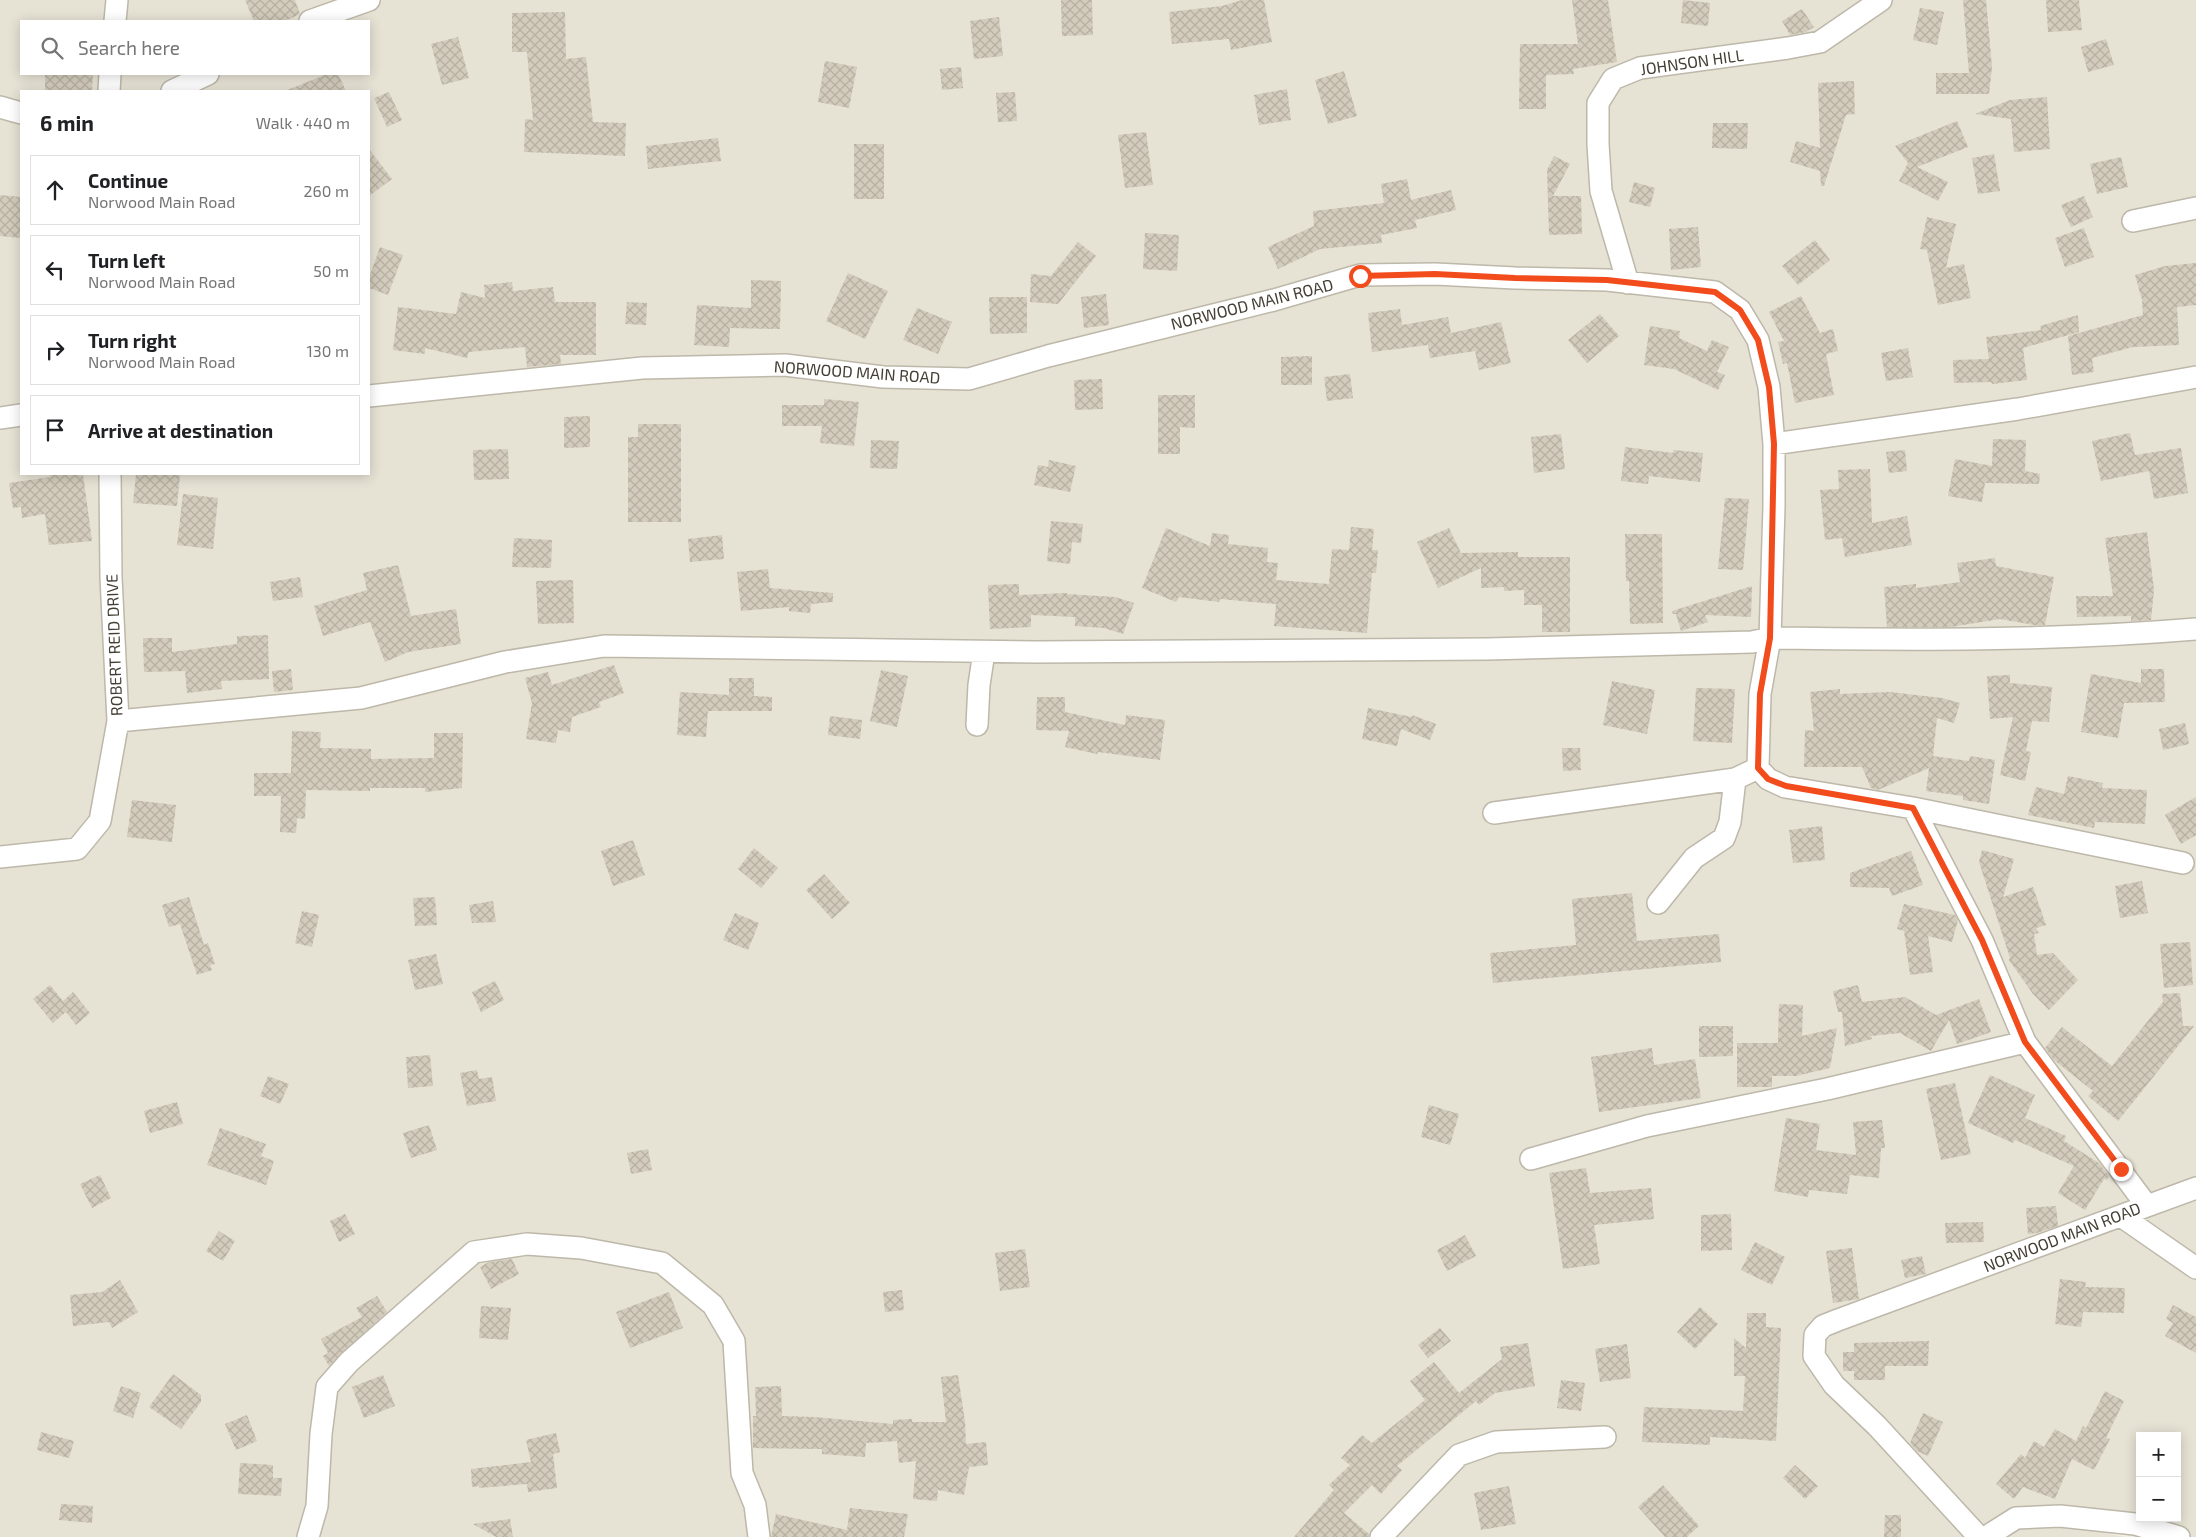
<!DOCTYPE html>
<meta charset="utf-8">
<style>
:root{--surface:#fff;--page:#f2f2f2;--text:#202124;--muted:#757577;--line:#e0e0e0}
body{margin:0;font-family:"Exo 2",sans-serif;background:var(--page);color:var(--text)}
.controls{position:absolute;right:15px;bottom:15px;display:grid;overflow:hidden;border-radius:0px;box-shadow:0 2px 12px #0003}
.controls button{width:45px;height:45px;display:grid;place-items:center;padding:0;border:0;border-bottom:1px solid var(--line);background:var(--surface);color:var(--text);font:25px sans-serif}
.stop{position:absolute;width:15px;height:15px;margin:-11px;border:4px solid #f24c1d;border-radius:50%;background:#fff}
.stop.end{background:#f24c1d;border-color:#fff;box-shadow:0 1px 5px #0008}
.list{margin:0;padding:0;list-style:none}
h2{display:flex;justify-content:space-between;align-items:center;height:65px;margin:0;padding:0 20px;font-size:21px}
h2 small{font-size:16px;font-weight:400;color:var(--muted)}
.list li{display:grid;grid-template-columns:32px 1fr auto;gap:15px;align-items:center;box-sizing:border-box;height:70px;margin:0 10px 10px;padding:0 10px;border:1px solid var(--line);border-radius:0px}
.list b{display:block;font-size:19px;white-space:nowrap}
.list p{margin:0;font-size:16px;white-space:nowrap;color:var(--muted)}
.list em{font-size:16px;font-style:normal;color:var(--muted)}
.icon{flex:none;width:28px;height:28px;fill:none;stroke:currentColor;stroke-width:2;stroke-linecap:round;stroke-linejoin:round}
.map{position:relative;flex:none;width:2196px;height:1537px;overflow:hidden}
.search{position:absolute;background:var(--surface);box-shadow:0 2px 12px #0003;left:20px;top:20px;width:350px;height:55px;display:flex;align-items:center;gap:12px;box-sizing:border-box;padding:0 18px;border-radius:0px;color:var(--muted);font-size:19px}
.panel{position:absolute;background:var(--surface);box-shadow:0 2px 12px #0003;left:20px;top:90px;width:350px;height:385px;border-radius:0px}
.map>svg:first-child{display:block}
.residential{fill:#e6e2d4;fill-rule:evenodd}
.building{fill:url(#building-cross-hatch)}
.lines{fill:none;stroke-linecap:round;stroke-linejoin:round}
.minor-casing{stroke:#bdb8a9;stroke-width:24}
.minor{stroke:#fff;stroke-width:21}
.route{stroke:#f24c1d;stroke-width:6}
.labels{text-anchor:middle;stroke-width:4;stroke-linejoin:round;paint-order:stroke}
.street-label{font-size:16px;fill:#454035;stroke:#fff}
</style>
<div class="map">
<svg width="2196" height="1537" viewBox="0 0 2196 1537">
<defs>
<pattern id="building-cross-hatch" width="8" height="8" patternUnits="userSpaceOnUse" patternTransform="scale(1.25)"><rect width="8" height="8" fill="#d3ccbc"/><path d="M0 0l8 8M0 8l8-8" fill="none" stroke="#b6b0a2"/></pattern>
</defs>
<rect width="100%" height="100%" fill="#f2efe6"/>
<!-- residential -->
<path class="residential" d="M0 0H2196V1537H2138L2080 1528 2125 1537H0ZM21 21H369V74H21ZM21 91H369V474H21ZM2140 1436H2177V1518H2140Z"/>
<!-- building -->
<path class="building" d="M245 0H295L300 14 285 21H254Z
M1061 0H1092L1093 35 1062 36Z
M1242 0H1264L1272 42 1231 50 1229 39 1172 44 1169 12 1222 6Z
M1572 0H1608L1617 62 1573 69 1574 74 1546 75V109H1519L1520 44H1578Z
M1683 0 1710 3 1708 26 1681 23Z
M1963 0H1986L1992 67 1989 94H1936V73H1969Z
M2046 0H2079L2082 30 2048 32Z
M1920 8 1944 12 1937 45 1913 40Z
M1802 9 1814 27 1806 32 1790 35 1782 21Z
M565 12 566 59 586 57 593 122 626 123 625 156 524 152 525 119 533 120 527 52H512V13Z
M999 17 1003 56 974 59 970 21Z
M458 37 469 78 442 85 431 44Z
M2106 39 2114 65 2088 72 2081 47Z
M825 61 857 67 849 108 818 102Z
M961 67 963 88 942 90 940 69Z
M1344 71 1357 116 1328 124 1315 80Z
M45 74H93L92 91H45Z
M327 74H338L346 91H285Z
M1854 81 1855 114 1846 115 1824 186H1821L1820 171 1790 162 1796 141 1820 148 1818 83Z
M1287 89 1291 120 1259 125 1254 95Z
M389 92 402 120 387 127 374 98Z
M1015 92 1017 121 998 122 996 93Z
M2047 97 2050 149 2014 152 2011 119 1975 114 2010 100Z
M1957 121 1968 147 1917 167 1948 182 1938 201 1899 181 1908 163 1895 146Z
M1713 123H1748L1747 149 1712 148Z
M1146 132 1153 185 1125 188 1118 135Z
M718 138 721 161 648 169 646 146Z
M854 144H884V199H854Z
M369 149 392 179 369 196Z
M1994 154 2000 191 1978 194 1972 158Z
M1554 156 1570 164 1553 196H1581L1582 234 1549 235 1547 170Z
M2121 157 2128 187 2097 194 2090 164Z
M1407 179 1411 200 1451 190 1456 210 1415 220 1417 228 1381 235 1382 243 1320 249 1278 269 1268 247 1314 226 1313 211 1384 203 1381 184Z
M1634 182 1655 188 1650 207 1629 202Z
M0 195 21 197V238L0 236Z
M2084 196 2093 217 2071 227 2061 205Z
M1927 217 1956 224 1946 268 1964 264 1971 298 1938 305 1927 250 1920 249Z
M1698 227 1701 267 1671 270 1669 229Z
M2084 228 2094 257 2065 267 2055 238Z
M1145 233 1179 235 1177 271 1143 269Z
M1815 240 1830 260 1798 285 1782 266Z
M1078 242 1096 256 1058 304 1030 302 1031 274 1051 276Z
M380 247 403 255 388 295 369 288V278Z
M2196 263V305L2177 307 2179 345 2133 347 2092 358 2094 372 2072 375 2068 336 2143 315 2142 300 2135 275 2165 266Z
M848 273 888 291 865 339 826 321Z
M751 280 781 281 780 329 730 328 729 347 694 345 697 305 751 308Z
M512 282 513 291 553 287 555 302H596V355H560L561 364 527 367 525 347 469 352 467 358 425 348V354L393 350 398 307 456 314 461 292 485 298 484 285Z
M1106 294 1109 325 1084 328 1081 297Z
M1801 296 1820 333 1833 329 1838 351 1826 354 1834 395 1795 403 1787 363 1783 364 1778 342 1784 341 1769 312Z
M989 297H1027V333L990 334Z
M627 302 647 303 646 325 625 324Z
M917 308 952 322 938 354 903 340Z
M1400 309 1402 325 1448 317 1451 333 1501 322 1511 363 1479 370 1475 351 1430 358 1428 345 1372 352 1368 313Z
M1600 314 1619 336 1587 363 1568 340Z
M2078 315 2079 332 2023 348 2027 380 1992 384 1991 382 1954 383 1953 360 1989 359 1986 337 2041 330 2040 326Z
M1650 326 1680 331 1679 338 1707 351 1712 340 1729 347 1717 372 1725 375 1718 390 1674 369 1644 365Z
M1908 348 1913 377 1886 381 1881 353Z
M1312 356V385H1281V357Z
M1350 374 1353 398 1327 401 1324 377Z
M1102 379 1103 409 1075 410 1074 380Z
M1158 395H1195V428L1180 427V454H1158Z
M824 399 859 402 854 446 820 443 822 426H782V405H824Z
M590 416V447L564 448V417Z
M638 424H681V522H628V437H638Z
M2130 433 2135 455 2181 448 2188 493 2154 499 2149 471 2101 481 2092 441Z
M1561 434 1565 469 1534 473 1531 437Z
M1993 439 2026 440 2025 471 2040 474 2039 484 1985 483 1982 502 1948 496 1955 459 1992 466Z
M871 440 899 441 897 469 870 468Z
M1625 447 1673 453 1674 450 1703 453 1700 482 1649 476 1648 484 1621 481Z
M508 449 509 479 474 480 473 450Z
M1905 450 1907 471 1889 473 1886 452Z
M1049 460 1076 466 1070 492 1034 485 1038 465 1048 467Z
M1870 469 1872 523 1907 516 1912 545 1845 557 1842 538 1825 540 1820 490 1839 489 1838 470Z
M50 474H83L92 541 49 545 45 514 22 518 21 507 13 508 9 483 50 477Z
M136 474H180L177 506 133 503Z
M183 494 218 498 213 549 177 545Z
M1725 498 1749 499 1743 570 1718 569Z
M1051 521 1083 524 1081 543 1072 542 1070 564 1047 561Z
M1351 527 1374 529 1372 550H1378L1376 573H1372L1367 633 1274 626 1276 604 1220 599 1219 602 1179 597 1176 602 1142 588 1166 528 1210 546 1212 533 1229 535 1228 544 1268 548 1267 562 1278 563 1276 580 1329 584 1332 549 1349 550Z
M1449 528 1461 553 1518 552V557H1570V632H1542V605H1524V590L1504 591V587L1481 588V568L1438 588 1417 542Z
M2147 532 2154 590 2151 620 2131 621V616L2077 617 2076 596H2113L2105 538Z
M1625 534H1662L1663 623 1630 624 1629 581H1626Z
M722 535 724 559 690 562 688 539Z
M514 538 552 540 551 568 512 567Z
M1995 558 1996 566 2054 577 2045 625H2034L2000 619 1951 627H1887L1884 587 1916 584V588L1960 582 1957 563Z
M398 565 411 616 456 609 461 644 408 652 385 662 370 622 323 636 314 606 367 590 363 573Z
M768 569 770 588 833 593V602L811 604 810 613 789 611V607L741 611 737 572Z
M300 577 303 597 273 601 270 582Z
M573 580 574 623 538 624 536 581Z
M1019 584V595L1067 593V594L1115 597 1134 603 1123 634 1104 628 1075 626V617L1031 615V627L990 629 988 585Z
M1752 586 1751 617 1705 615 1708 622 1681 631 1676 614H1673L1672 611Z
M268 635 269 679 221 681 222 689 187 693 185 671 144 672 143 638H172V652L237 644V636Z
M614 665 624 693 599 702 601 707 572 717 570 732 558 730 556 743 526 739 532 703 525 678 548 672 552 685Z
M291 669 293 690 274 692 272 671Z
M2141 669H2164L2165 702 2124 703 2118 738 2081 732 2091 674 2141 683Z
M881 670 908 676 897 727 870 721Z
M2010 675V683L2052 687 2049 722 2032 721 2026 751 2031 752 2025 781 2000 775 2013 717 1990 719 1987 676Z
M729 678H754V696L772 697V711H708L706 737 677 735 680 692 729 695Z
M1612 681 1655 690 1647 734 1603 725Z
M1696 688 1735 689 1732 743 1693 741Z
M1840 689V694L1890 692 1942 698 1960 703 1954 723 1937 718 1933 756 1969 761 1970 756 1995 760 1989 804 1963 800V796L1926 791 1929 768 1878 790 1871 788 1862 767H1804L1805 730 1814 731 1810 692Z
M1037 697H1065V712L1125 725 1126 715 1165 720 1160 760 1098 752 1097 754 1065 747 1069 731 1036 730Z
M1368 708 1412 717V715L1436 724 1430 740 1401 729 1397 746 1362 739Z
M830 716 862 720 860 739 828 735Z
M2185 723 2189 744 2163 750 2159 729Z
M292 731 321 732 320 748 371 749V759L434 758V733H463L462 788 425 792V788H370V791L306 790 305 819 297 818 296 833 280 832 281 796H254V773H291Z
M1562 748H1580L1581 770 1563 771Z
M2068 776 2103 783 2102 788 2147 790 2145 824 2095 822 2094 828 2028 815 2036 787 2064 794Z
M2196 797V835L2181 844 2165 815Z
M132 800 176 805 172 842 127 837Z
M1822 826 1825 860 1793 863 1789 830Z
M633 840 645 875 613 886 601 851Z
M754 848 778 868 761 888 738 869Z
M1982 850 2014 859 2003 897 2033 887 2046 925 2036 928 2039 933 2034 934 2037 955 2053 953 2078 980 2049 1010 2033 994 2009 960 2010 958 1979 862Z
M1911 851 1923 885 1892 896 1889 888 1850 887V873Z
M824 874 850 903 832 919 806 890Z
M2142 881 2148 913 2120 918 2115 886Z
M1632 893 1637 941 1719 934 1721 962 1493 983 1490 953 1576 945 1572 899Z
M189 897 204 945 208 943 215 964 210 965 212 970 197 975 180 924 169 927 162 905Z
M435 897 437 925 415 926 413 898Z
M493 901 496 922 472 923 469 905Z
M1904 904 1955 915 1958 920 1952 942 1928 936 1933 972 1910 975 1904 931 1897 929Z
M302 911 319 915 312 947 295 943Z
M735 913 759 923 748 950 723 940Z
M2190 942 2193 985 2164 988 2160 944Z
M436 954 443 984 415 990 408 960Z
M495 981 504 1000 481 1012 472 992Z
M50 985 63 1001 73 992 90 1013 76 1025 66 1012 53 1023 33 999Z
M1858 985 1862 1002 1905 997 1936 1015 1979 999 1991 1032 1957 1044 1949 1020 1931 1051 1900 1033 1871 1036 1872 1039 1845 1046 1842 1012H1838L1833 991Z
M2180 993 2183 1026H2194L2118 1121 2088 1096 2093 1091 2054 1060 2045 1048 2062 1027 2112 1066 2163 1002 2162 994Z
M1779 1004 1803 1005 1802 1036 1837 1028 1830 1068 1796 1076H1772V1087H1737V1043H1778Z
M1699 1026H1733V1056L1699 1057Z
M1652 1048 1654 1065 1695 1059 1701 1098 1599 1112 1591 1057Z
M430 1055 433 1086 408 1088 406 1057Z
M477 1070 479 1079 492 1077 496 1101 467 1106 460 1073Z
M1990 1075 2035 1095 2025 1118 2066 1136 2064 1141 2099 1163 2109 1176 2107 1180 2104 1179 2085 1210 2058 1193 2074 1166 2015 1140 2013 1143 1968 1123Z
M268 1076 289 1084 280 1104 260 1096Z
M1955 1083 1971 1154 1941 1160 1926 1089Z
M177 1102 183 1124 150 1133 144 1111Z
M1429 1105 1459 1114 1450 1145 1421 1137Z
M1786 1118 1820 1124 1816 1150 1856 1155 1853 1122 1882 1120 1885 1148H1881L1879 1178 1850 1175 1847 1194 1809 1190 1808 1197 1774 1191Z
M429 1125 437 1150 411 1158 403 1133Z
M220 1128 266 1144 261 1156 274 1161 266 1185 207 1165Z
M648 1149 652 1170 631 1174 627 1153Z
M1586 1168 1590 1193 1651 1188 1654 1219 1594 1225 1600 1264 1563 1269 1549 1173Z
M100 1175 111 1198 92 1208 80 1184Z
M2056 1206 2058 1226 2037 1233 2028 1234 2026 1208Z
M345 1214 355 1234 339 1242 330 1221Z
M1731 1214 1732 1250 1701 1251V1215Z
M1983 1222 1984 1242 1946 1243 1945 1223Z
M219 1231 235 1241 223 1261 206 1251Z
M1465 1235 1476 1256 1447 1271 1437 1250Z
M1755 1242 1785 1257 1772 1285 1741 1270Z
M1852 1248 1859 1299 1833 1303 1826 1251Z
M1025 1249 1030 1287 1000 1291 995 1253Z
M1922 1256 1926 1274 1905 1278 1901 1260Z
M512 1259 519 1274 491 1289 480 1267 489 1262Z
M2060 1279 2086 1282 2085 1287 2125 1288 2124 1313 2083 1312 2081 1327 2055 1324Z
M120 1280 138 1312 112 1328 109 1322 73 1326 70 1295 102 1292Z
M902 1290 904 1310 885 1312 883 1292Z
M669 1292 683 1328 630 1348 616 1312Z
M377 1296 387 1312 329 1366 323 1356 328 1353 321 1339 362 1317 356 1308Z
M2173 1305 2196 1317V1353L2165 1336 2173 1323 2166 1319Z
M481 1306 511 1308 508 1340 479 1338Z
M1700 1307 1718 1324 1695 1349 1677 1332Z
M1747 1313H1766V1327L1781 1328 1776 1441 1710 1437V1445L1642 1442 1644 1407 1743 1411 1745 1376H1734V1338L1746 1348Z
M1440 1328 1451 1341 1428 1358 1418 1345Z
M1929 1341 1928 1366H1885V1380H1854V1371H1843V1352H1854V1343Z
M1528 1343 1535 1386 1495 1393 1479 1405 1476 1401 1397 1466 1402 1470 1381 1494 1372 1485 1344 1513 1369 1534V1537H1294L1334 1490 1329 1485 1350 1465 1341 1458 1362 1435 1372 1443 1425 1400 1410 1381 1434 1362 1459 1393 1502 1359 1500 1347Z
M1627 1344 1631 1378 1600 1382 1595 1349Z
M173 1374 201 1395V1402L181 1429 149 1407Z
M383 1375 395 1406 364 1418 352 1387Z
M958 1375 965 1422 966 1444 986 1442 988 1465 969 1467 964 1495 938 1490 937 1501 913 1499 916 1461 899 1463 897 1441 866 1443 865 1457 822 1454V1449L753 1448V1416H756L755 1387 781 1386 782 1416 814 1417 893 1424V1420L912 1419V1422H946L941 1377Z
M1561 1380 1585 1383 1581 1411 1557 1408Z
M121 1386 141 1393 133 1418 113 1411Z
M2105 1391 2124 1401 2106 1438 2110 1439 2094 1470 2072 1459 2055 1499 2023 1487 2014 1499 1996 1484 2021 1454 2025 1458 2034 1441 2044 1447 2055 1429 2076 1441 2083 1426 2086 1428Z
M1923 1413 1943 1422 1928 1456 1917 1451 1910 1443Z
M247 1415 257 1441 236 1450 225 1424Z
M41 1432 74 1441 69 1458 37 1450Z
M556 1433 560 1452 553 1454 557 1488 528 1492 527 1484 479 1488V1486L472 1487 471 1469 531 1462 526 1440Z
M240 1463 273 1465V1478H282L281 1496 238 1494Z
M1795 1465 1818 1486 1805 1499 1783 1478Z
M1663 1485 1699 1526 1687 1537H1665L1638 1507Z
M1509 1486 1516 1524 1481 1530 1474 1493Z
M61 1504 93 1506 92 1523 59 1520Z
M850 1508 908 1514 904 1537H846Z
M776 1514 847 1530 846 1537H771Z
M1885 1515H1901V1537H1884Z
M510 1519 513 1537H496L473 1524Z"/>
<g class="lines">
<defs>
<path id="minor" d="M115 21 117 0
M310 21 369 0
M109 91 110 74
M172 91 208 74
M0 107 21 113
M2133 221 2196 208
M1628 283 1601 191 1598 144V103L1613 79 1640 68 1788 48 1820 42 1881 0
M369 396 642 368 785 365 883 377 969 379 1048 356 1274 300 1360 275 1435 274 1515 278 1607 280 1715 292 1740 310 1758 340 1769 387 1774 444V507L1770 638 1760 694 1758 768 1768 779 1785 787 1913 808 1982 940 2025 1042 2147 1206 1838 1320 1823 1326 1815 1335 1814 1356 1834 1385 1877 1426 1979 1537
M0 418 21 415
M1774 444 2018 409 2196 377
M118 721 361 698 505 662 604 646 1037 652 1487 649 1752 642 1770 638C1912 640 2054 641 2196 629
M977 725 979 685 984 652
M1913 808 2183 863
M1494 813 1735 779 1758 768
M0 857 77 849 100 821 118 721 111 577 110 474
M1658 903 1694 858 1724 838 1730 822 1735 779
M1531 1159 1647 1126 1827 1089 2025 1042
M2147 1206 2196 1188
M2121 1216 2196 1268
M308 1537 317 1506 321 1434 327 1387 349 1362 474 1252 527 1244 581 1248 662 1263 713 1305 734 1341 742 1473 755 1505 759 1537
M1381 1537 1459 1455 1496 1442 1605 1437
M1986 1537 2016 1518 2060 1516 2135 1524 2179 1537"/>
</defs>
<!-- minor casing -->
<use href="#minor" class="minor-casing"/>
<!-- minor -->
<use href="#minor" class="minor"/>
</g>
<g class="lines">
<!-- route -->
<path class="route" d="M1360 276 1435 274 1515 278 1607 280 1715 292 1740 310 1758 340 1769 387 1774 444 1770 638 1760 694 1758 768 1768 779 1786 786 1913 808 1982 940 2025 1042 2121 1169"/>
</g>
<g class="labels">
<!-- street labels -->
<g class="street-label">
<text transform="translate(1692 62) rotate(-8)" y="6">JOHNSON HILL</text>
<text transform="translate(1252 304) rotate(-14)" y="6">NORWOOD MAIN ROAD</text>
<text transform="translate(857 372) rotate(4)" y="6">NORWOOD MAIN ROAD</text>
<text transform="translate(114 645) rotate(-92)" y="6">ROBERT REID DRIVE</text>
<text transform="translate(2062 1237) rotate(-21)" y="6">NORWOOD MAIN ROAD</text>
</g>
</g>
</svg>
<div class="controls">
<button>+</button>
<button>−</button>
</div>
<div class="stop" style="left:1360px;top:276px"></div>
<div class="stop end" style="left:2121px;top:1169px"></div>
<div class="search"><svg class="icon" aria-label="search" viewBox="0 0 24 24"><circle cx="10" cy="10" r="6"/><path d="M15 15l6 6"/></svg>Search here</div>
<section class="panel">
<h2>6 min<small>Walk · 440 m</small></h2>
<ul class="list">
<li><svg class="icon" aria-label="ahead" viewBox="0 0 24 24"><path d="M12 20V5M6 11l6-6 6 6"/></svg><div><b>Continue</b><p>Norwood Main Road</p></div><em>260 m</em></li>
<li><svg class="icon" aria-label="left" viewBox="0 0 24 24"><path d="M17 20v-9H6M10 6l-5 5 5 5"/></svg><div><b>Turn left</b><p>Norwood Main Road</p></div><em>50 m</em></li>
<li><svg class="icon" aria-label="right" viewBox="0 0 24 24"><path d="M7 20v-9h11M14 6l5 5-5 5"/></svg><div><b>Turn right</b><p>Norwood Main Road</p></div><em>130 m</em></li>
<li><svg class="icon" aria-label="arrive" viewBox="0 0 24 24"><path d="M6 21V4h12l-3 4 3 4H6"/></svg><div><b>Arrive at destination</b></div></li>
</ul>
</section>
</div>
